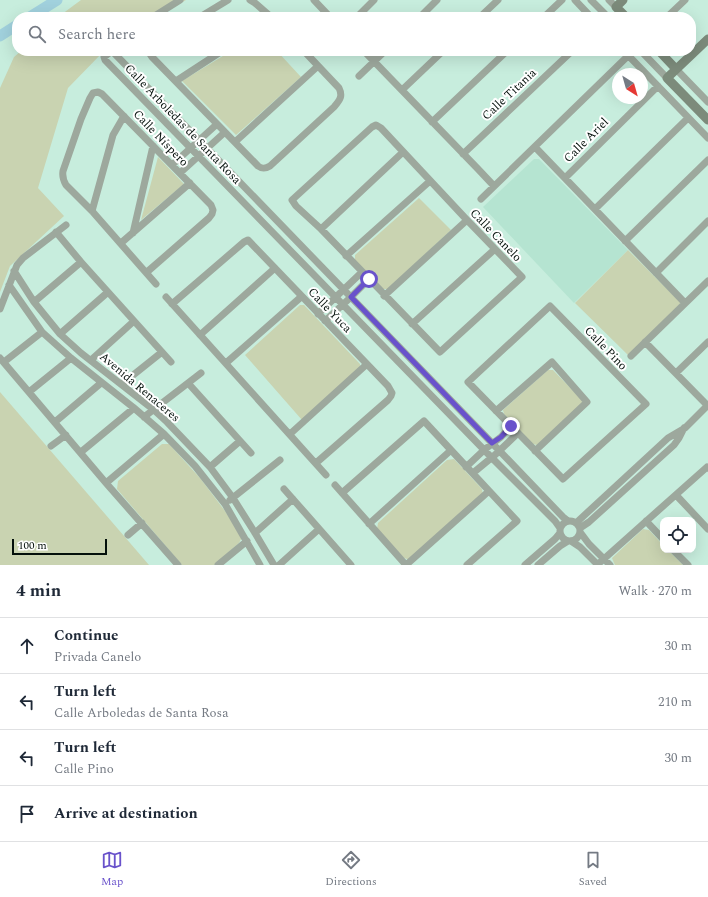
<!DOCTYPE html>
<meta charset="utf-8">
<style>
:root{--surface:#fff;--page:#f2f2f3;--text:#1f2937;--muted:#747a83;--line:#e0e1e3;--accent:#6952cb}
body{margin:0;font-family:Spectral,serif;background:var(--page);color:var(--text)}
.controls{position:absolute;right:12px;bottom:12px;display:grid;overflow:hidden;border-radius:8px;box-shadow:0 4px 16px #0002}
.controls button{width:36px;height:36px;display:grid;place-items:center;padding:0;border:0;border-bottom:1px solid var(--line);background:var(--surface);color:var(--text);font:20px sans-serif}
.compass{position:absolute;left:612px;top:68px;width:36px;height:36px;border-radius:50%;background:var(--surface);box-shadow:0 4px 16px #0002;rotate:143deg}
.scale{position:absolute;left:12px;bottom:10px;width:95px;box-sizing:border-box;padding-left:4px;border:2px solid #04100b;border-top:0;font-size:11px;line-height:14px;white-space:nowrap;color:#04100b;-webkit-text-stroke:3px #fff;paint-order:stroke}
.stop{position:absolute;width:12px;height:12px;margin:-9px;border:3px solid #6952cb;border-radius:50%;background:#fff}
.stop.end{background:#6952cb;border-color:#fff;box-shadow:0 1px 4px #0008}
.list{margin:0;padding:0;list-style:none}
h2{display:flex;justify-content:space-between;align-items:center;height:52px;margin:0;padding:0 16px;font-size:17px}
h2 small{font-size:13px;font-weight:400;color:var(--muted)}
.list li{display:grid;grid-template-columns:26px 1fr auto;gap:12px;align-items:center;box-sizing:border-box;height:56px;padding:0 16px;border-top:1px solid var(--line)}
.list b{display:block;font-size:15px;white-space:nowrap}
.list p{margin:0;font-size:13px;white-space:nowrap;color:var(--muted)}
.list em{font-size:13px;font-style:normal;color:var(--muted)}
.icon{flex:none;width:22px;height:22px;fill:none;stroke:currentColor;stroke-width:2;stroke-linecap:round;stroke-linejoin:round}
.map{position:relative;flex:none;width:708px;height:565px;overflow:hidden}
.search{position:absolute;background:var(--surface);box-shadow:0 4px 16px #0002;left:12px;right:12px;top:12px;height:44px;display:flex;align-items:center;gap:10px;box-sizing:border-box;padding:0 14px;border-radius:16px;color:var(--muted);font-size:15px}
.sheet{height:276px;background:var(--surface)}
nav{display:flex;justify-content:space-around;align-items:center;box-sizing:border-box;height:56px;border-top:1px solid var(--line);background:var(--surface);font-size:11px;color:var(--muted)}
nav a{display:grid;justify-items:center;gap:2px}
nav .on{color:var(--accent)}
.map>svg:first-child{display:block}
.built{fill:#b5e4d1}
.green{fill:#c9d3b1}
.lines{fill:none;stroke-linecap:round;stroke-linejoin:round}
.river{stroke:#a1d1dd;stroke-width:11}
.street{stroke:#9da89d;stroke-width:7}
.secondary{stroke:#7c8b7b;stroke-width:9}
.route{stroke:#6952cb;stroke-width:5}
.labels{text-anchor:middle;stroke-width:4;stroke-linejoin:round;paint-order:stroke}
.street-label{font-size:12px;fill:#04100b;stroke:#fff}
</style>
<div class="map">
<svg width="708" height="565" viewBox="0 0 708 565">
<rect width="100%" height="100%" fill="#c7eddd"/>
<!-- built -->
<path class="built" d="M534 159H539L628 250 574 303 483 207Z"/>
<!-- green -->
<path class="green" d="M81 0H186L157 17H58Z
M21 51H104L68 88 38 188 64 216 10 266 0 292V88L14 57Z
M231 51H277L301 77 236 135 182 81Z
M158 157 184 184 141 220Z
M419 198 451 230 388 289H383L355 262V255Z
M628 250 681 303 629 356 575 303Z
M300 305H304L360 364V368L302 420 245 355Z
M548 370H553L582 400V406L537 445 533 444 504 414 503 410Z
M0 392 149 565H0Z
M162 444H169L200 478 225 511 242 537 239 543 214 565H182L117 489 118 481Z
M454 459 482 489 483 495 410 560 404 558 377 529 378 523 447 460Z
M643 529 649 530 663 545V550H668L683 565H615L614 563 612 558Z"/>
<g class="lines">
<!-- river -->
<path class="river" d="M30 17 57 0
M0 36 17 25"/>
<!-- street -->
<path class="street" d="M250 0 255 3 271 17
M314 0 330 17
M575 0 591 17
M591 0 608 17
M609 0 616 7
M153 17 180 0
M200 17 228 0
M357 17 374 0
M420 17 437 0
M480 17 498 0
M544 17 562 0
M667 17 685 0
M112 51 104 57 105 60 492 458 555 521 560 528
M112 51 199 140 492 443 563 517 568 521
M150 51V54L152 57 258 166C262 169 265 169 270 166L334 107C340 100 343 96 339 88L304 51
M364 51 478 169 494 186
M624 51 708 138
M641 51 667 78
M676 69 708 102
M359 76 385 51
M176 81 222 51
M402 90 443 51
M432 122 507 51
M376 125 381 128 467 220 522 277 440 352 321 229 296 206 292 200 372 127Z
M235 142 318 66
M535 147 685 303
M463 154 572 51
M172 165 217 124
M180 173 225 132
M565 178 658 86
M481 199 633 51
M595 209 688 118
M92 211 113 135 124 116
M321 229 403 152
M56 232 81 262 171 362
M133 233 153 146
M625 241 708 160
M121 243 190 183
M346 256 430 181
M14 271 34 302 60 334 81 353 154 410 167 422 210 467 233 498 255 533 274 565
M147 272 209 218 212 214 213 210 211 205 102 94 98 92 93 93 90 98 81 119 63 171C62 177 63 180 66 185L92 211 156 284
M656 273 708 221
M9 285 42 332 71 358 134 408 164 434 195 466 225 504 260 565
M384 296 467 220
M166 297 326 475
M34 302 81 262
M172 304 244 242 248 240 388 386 392 393 391 396 388 400 316 463
M550 306 646 404 563 479 468 382Z
M0 309 17 265 23 258 66 225
M318 314 362 272
M325 321 351 297 369 279
M412 324 495 249
M60 334 108 292
M200 335 275 268
M645 342 708 406
M631 356 708 281
M0 358 106 483 178 565
M91 360 134 321
M4 362 42 332
M226 363 301 297
M676 373 708 342
M188 383 251 453
M122 384 162 352
M29 392 71 358
M496 411 552 362 587 402 535 451
M144 417 201 373
M55 422 101 383
M290 434 367 364
M51 446 66 435
M81 452 134 408
M210 467 240 441
M466 467 484 450 501 437 511 426
M473 473 496 454 518 433
M106 483 164 434
M335 485 406 565
M284 489 351 565
M342 493 424 421 517 521 467 565
M676 495 708 529
M230 500 280 460
M646 521 663 539
M560 531a10 10 0 1 1 20 0a10 10 0 1 1-20 0Z
M576 523 668 438 685 428 708 405
M369 524 450 451
M580 528 589 522 674 445 679 438 684 428
M580 532 589 544 610 565
M255 533 293 499
M128 535 142 523
M571 541 580 547 598 565
M673 550 688 565
M218 565 247 541
M279 565 319 529
M406 565 489 491
M525 565 555 539 560 533
M538 565 560 546 568 541
M597 565 707 467 708 468"/>
<!-- secondary -->
<path class="secondary" d="M623 0 616 7 626 17
M708 39 667 78 708 120
M659 51 676 69"/>
</g>
<g class="lines">
<!-- route -->
<path class="route" d="M369 279 351 297 492 443 501 437 511 426"/>
</g>
<g class="labels">
<!-- street labels -->
<g class="street-label">
<text transform="translate(509 94) rotate(-43)" y="4">Calle Titania</text>
<text transform="translate(183 124) rotate(46)" y="4">Calle Arboledas de Santa Rosa</text>
<text transform="translate(161 138) rotate(46)" y="4">Calle Níspero</text>
<text transform="translate(586 140) rotate(-45)" y="4">Calle Ariel</text>
<text transform="translate(496 235) rotate(46)" y="4">Calle Canelo</text>
<text transform="translate(330 310) rotate(46)" y="4">Calle Yuca</text>
<text transform="translate(606 348) rotate(46)" y="4">Calle Pino</text>
<text transform="translate(140 387) rotate(40)" y="4">Avenida Renaceres</text>
</g>
</g>
</svg>
<div class="controls">
<button><svg class="icon" aria-label="locate" viewBox="0 0 24 24"><circle cx="12" cy="12" r="6"/><path d="M12 2v4M12 18v4M2 12h4M18 12h4"/></svg></button>
</div>
<svg class="compass" viewBox="-18 -18 36 36"><path d="M0-13l5 13h-10z" fill="#e53935"/><path d="M0 13l5-13h-10z" fill="#747a83"/></svg>
<div class="scale">100 m</div>
<div class="stop" style="left:369px;top:279px"></div>
<div class="stop end" style="left:511px;top:426px"></div>
<div class="search"><svg class="icon" aria-label="search" viewBox="0 0 24 24"><circle cx="10" cy="10" r="6"/><path d="M15 15l6 6"/></svg>Search here</div>
</div>
<section class="sheet">
<h2>4 min<small>Walk · 270 m</small></h2>
<ul class="list">
<li><svg class="icon" aria-label="ahead" viewBox="0 0 24 24"><path d="M12 20V5M6 11l6-6 6 6"/></svg><div><b>Continue</b><p>Privada Canelo</p></div><em>30 m</em></li>
<li><svg class="icon" aria-label="left" viewBox="0 0 24 24"><path d="M17 20v-9H6M10 6l-5 5 5 5"/></svg><div><b>Turn left</b><p>Calle Arboledas de Santa Rosa</p></div><em>210 m</em></li>
<li><svg class="icon" aria-label="left" viewBox="0 0 24 24"><path d="M17 20v-9H6M10 6l-5 5 5 5"/></svg><div><b>Turn left</b><p>Calle Pino</p></div><em>30 m</em></li>
<li><svg class="icon" aria-label="arrive" viewBox="0 0 24 24"><path d="M6 21V4h12l-3 4 3 4H6"/></svg><div><b>Arrive at destination</b></div></li>
</ul>
</section>
<nav>
<a class="on"><svg class="icon" aria-label="map" viewBox="0 0 24 24"><path d="M3 6l6-2 6 2 6-2v14l-6 2-6-2-6 2zM9 4v14M15 6v14"/></svg>Map</a>
<a><svg class="icon" aria-label="directions" viewBox="0 0 24 24"><path d="M12 3l9 9-9 9-9-9zM9 14v-3h6M13 9l2 2-2 2"/></svg>Directions</a>
<a><svg class="icon" aria-label="saved" viewBox="0 0 24 24"><path d="M7 4h10v16l-5-4-5 4z"/></svg>Saved</a>
</nav>
